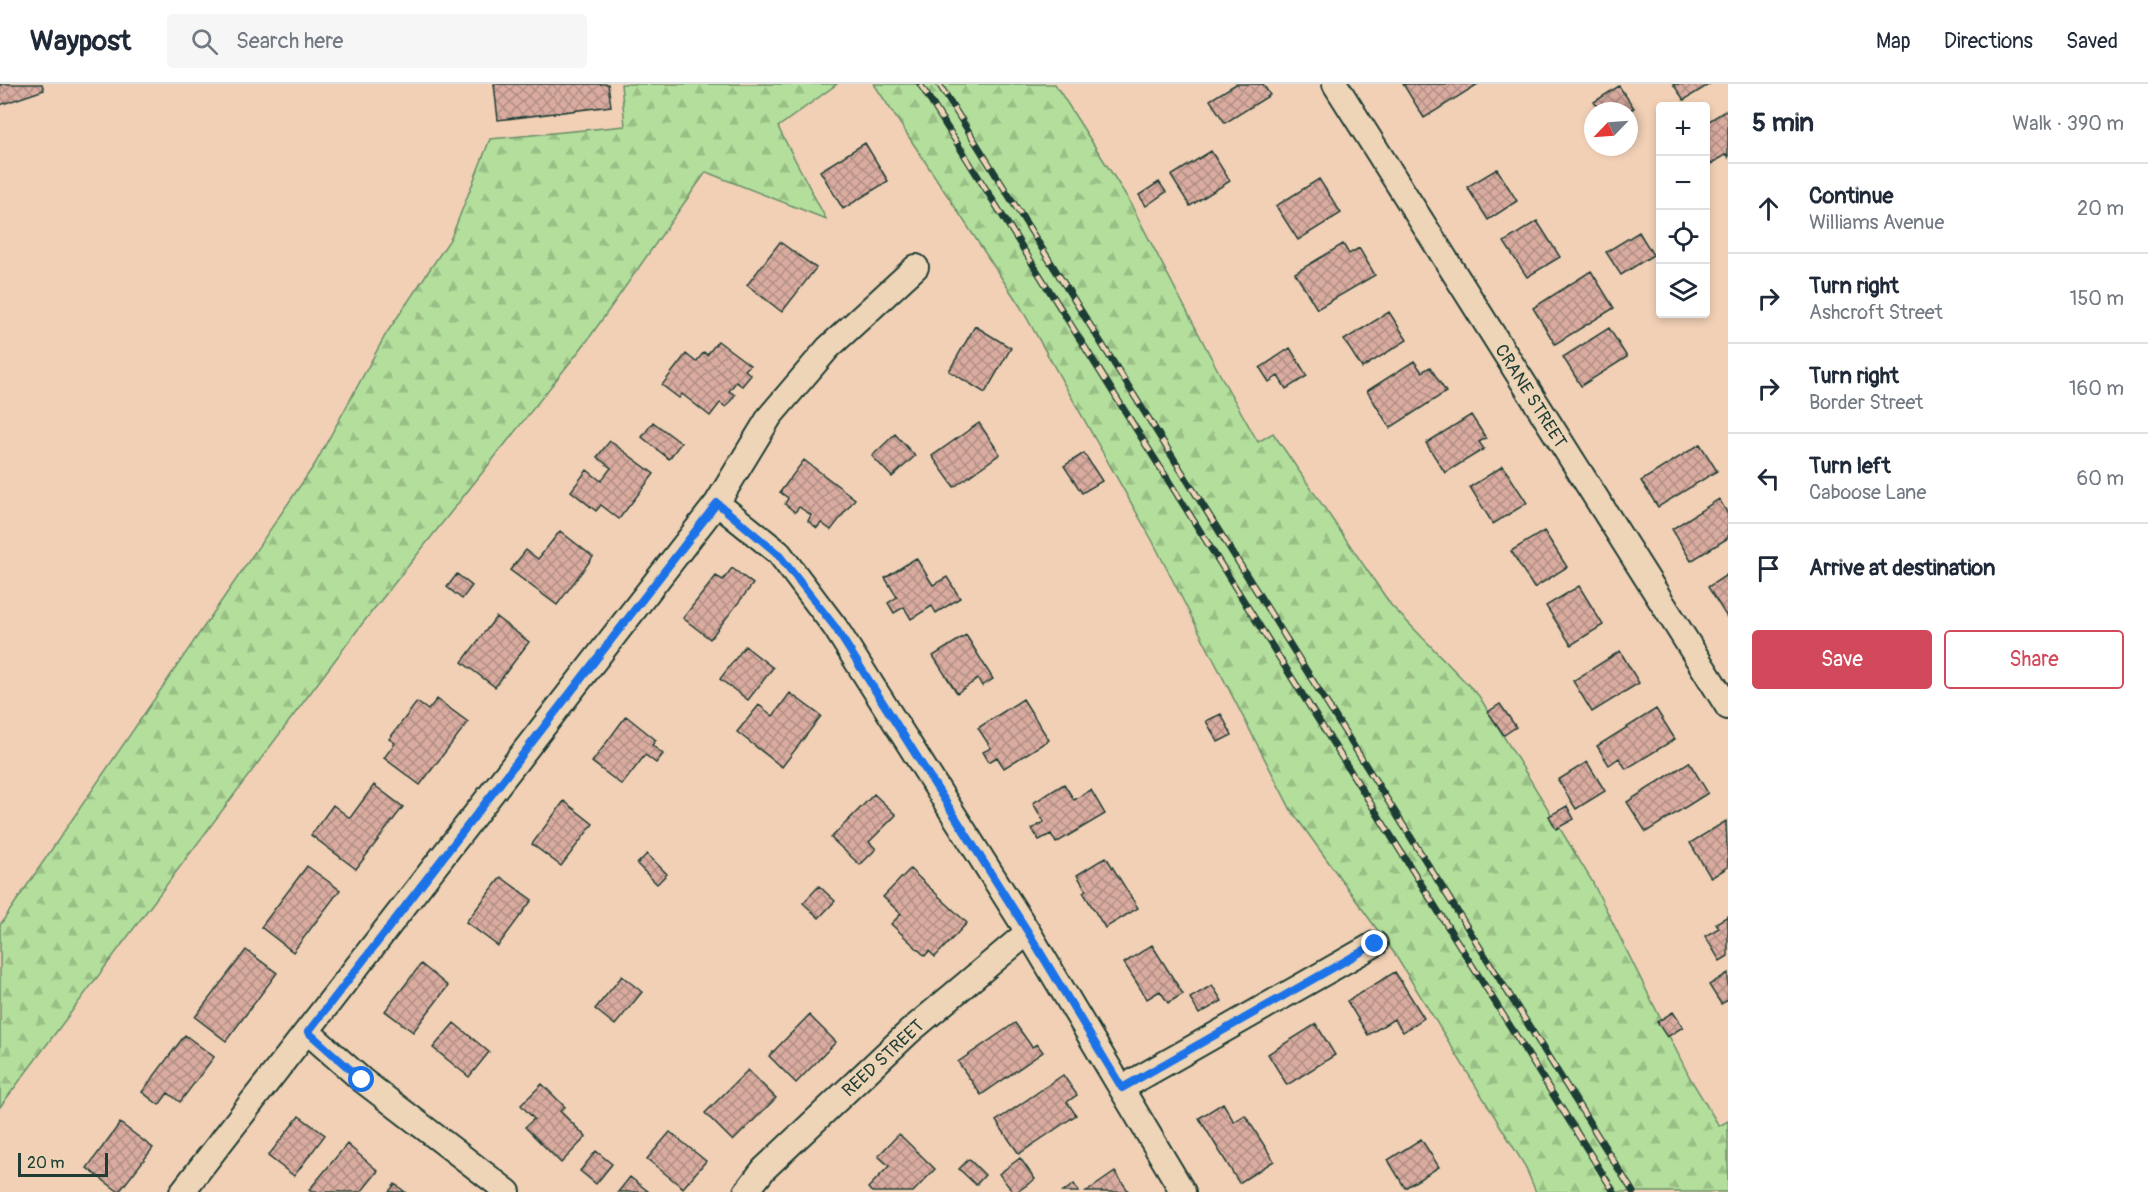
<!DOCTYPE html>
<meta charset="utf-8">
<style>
:root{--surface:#fff;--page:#f6f6f7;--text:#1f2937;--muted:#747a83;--line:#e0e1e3;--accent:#d1495b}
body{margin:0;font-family:Pangolin,sans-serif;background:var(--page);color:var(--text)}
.controls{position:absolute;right:18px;top:18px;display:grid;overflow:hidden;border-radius:6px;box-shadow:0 3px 9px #0003}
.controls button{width:54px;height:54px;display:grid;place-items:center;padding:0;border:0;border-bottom:2px solid var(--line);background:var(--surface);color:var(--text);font:30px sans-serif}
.compass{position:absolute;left:1584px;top:18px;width:54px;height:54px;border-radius:50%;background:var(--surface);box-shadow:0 3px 9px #0003;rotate:245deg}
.scale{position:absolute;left:18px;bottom:15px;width:90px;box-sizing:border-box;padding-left:6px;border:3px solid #1f3d34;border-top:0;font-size:16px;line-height:21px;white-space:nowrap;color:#1f3d34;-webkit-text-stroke:4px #efd5b7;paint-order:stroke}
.stop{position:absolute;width:18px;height:18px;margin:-14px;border:4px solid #1a73e8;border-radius:50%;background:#fff}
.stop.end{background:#1a73e8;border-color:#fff;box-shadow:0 2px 6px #0008}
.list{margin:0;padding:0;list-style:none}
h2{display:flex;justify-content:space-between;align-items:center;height:78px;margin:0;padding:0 24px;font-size:26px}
h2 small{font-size:20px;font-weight:400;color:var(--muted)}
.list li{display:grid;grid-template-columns:39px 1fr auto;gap:18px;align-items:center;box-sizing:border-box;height:90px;padding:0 24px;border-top:2px solid var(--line)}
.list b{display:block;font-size:22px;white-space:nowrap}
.list p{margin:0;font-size:20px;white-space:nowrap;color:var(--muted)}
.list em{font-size:20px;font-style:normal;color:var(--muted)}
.actions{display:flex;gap:12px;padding:18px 24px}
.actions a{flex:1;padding:14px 0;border:2px solid var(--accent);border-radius:6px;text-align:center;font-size:21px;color:var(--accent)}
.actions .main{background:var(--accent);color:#fff}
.icon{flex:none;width:33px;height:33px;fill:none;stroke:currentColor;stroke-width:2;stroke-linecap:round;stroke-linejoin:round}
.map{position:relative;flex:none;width:1728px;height:1108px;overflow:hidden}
header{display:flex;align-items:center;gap:36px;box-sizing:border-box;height:84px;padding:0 30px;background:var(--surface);border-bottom:2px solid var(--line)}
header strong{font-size:28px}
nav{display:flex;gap:33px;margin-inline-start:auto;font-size:21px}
.search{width:420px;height:54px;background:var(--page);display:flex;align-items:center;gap:15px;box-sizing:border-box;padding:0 21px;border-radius:6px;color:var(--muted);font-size:22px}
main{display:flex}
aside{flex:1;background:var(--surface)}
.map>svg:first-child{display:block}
.forest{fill:url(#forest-firs);stroke:#698e68;stroke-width:1.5}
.building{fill:url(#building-cross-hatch);stroke:#1f3d34;stroke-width:1.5}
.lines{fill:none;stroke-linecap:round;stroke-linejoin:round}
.street-casing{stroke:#1f3d34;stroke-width:28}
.street{stroke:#efd5b7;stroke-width:24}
.rail-casing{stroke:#1f3d34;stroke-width:7}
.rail{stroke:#efd5b7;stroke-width:4.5;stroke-dasharray:14;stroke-linecap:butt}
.route{stroke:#1a73e8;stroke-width:8}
.labels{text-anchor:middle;stroke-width:6;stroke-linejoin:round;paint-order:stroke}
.street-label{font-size:18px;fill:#1f3d34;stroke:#efd5b7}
</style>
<header>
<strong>Waypost</strong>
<div class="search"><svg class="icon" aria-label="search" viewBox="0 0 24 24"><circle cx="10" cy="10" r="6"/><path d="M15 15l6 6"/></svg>Search here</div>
<nav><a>Map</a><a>Directions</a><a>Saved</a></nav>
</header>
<main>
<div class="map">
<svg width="1728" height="1108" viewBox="0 0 1728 1108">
<defs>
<pattern id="forest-firs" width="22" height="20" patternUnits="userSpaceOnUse" patternTransform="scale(1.5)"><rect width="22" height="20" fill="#b3de9b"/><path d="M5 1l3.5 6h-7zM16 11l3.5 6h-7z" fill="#9abf86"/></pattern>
<pattern id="building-cross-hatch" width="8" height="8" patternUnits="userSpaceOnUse" patternTransform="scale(1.5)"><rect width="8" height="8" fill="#daaca0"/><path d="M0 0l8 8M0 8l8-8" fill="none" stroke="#b08d83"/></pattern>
</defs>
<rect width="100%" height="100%" fill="#f1d0b6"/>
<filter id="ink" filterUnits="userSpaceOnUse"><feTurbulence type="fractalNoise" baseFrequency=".0167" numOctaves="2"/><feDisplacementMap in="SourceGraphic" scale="12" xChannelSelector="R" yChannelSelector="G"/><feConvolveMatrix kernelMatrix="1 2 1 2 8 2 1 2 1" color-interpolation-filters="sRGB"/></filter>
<g filter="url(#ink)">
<!-- forest -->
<path class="forest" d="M621 0H837L778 43 826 135 706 88 587 257 362 540 0 1023V841L315 380 386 250 451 154 490 55 625 42Z
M874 0H1055L1127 113 1224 298 1258 358 1273 349 1391 521 1479 612 1592 797 1690 994 1719 1042 1728 1037V1108H1536L1525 1082 1394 869 1291 726 1152 456 1020 222Z"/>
<!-- building -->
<path class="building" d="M0 0H42L44 6 0 21Z
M494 0H608L611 22 498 36Z
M1236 0H1263L1270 11 1225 39 1210 16Z
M1403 0H1478L1424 34Z
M1673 0H1710L1684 16Z
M1619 2 1634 24 1629 27H1600L1594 18Z
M1728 25V73L1726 70 1706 83V39Z
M865 59 888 97 843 125 820 87Z
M1211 67 1230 97 1190 122 1171 92Z
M1497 85 1517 117 1488 136 1467 103Z
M1319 95 1341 129 1298 156 1276 122Z
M1159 98 1166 108 1146 122 1139 111Z
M1537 137 1560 173 1527 193 1504 158Z
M1639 148 1653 171 1621 191 1606 168Z
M780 158 816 184 782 228 747 201Z
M1343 160 1349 170 1359 164 1375 191 1317 225 1295 189Z
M1591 187 1614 224 1555 260 1533 224Z
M1389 228 1407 256 1362 284 1344 256Z
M975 242 1011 264 985 309 949 287Z
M1609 244 1627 273 1581 302 1563 273Z
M718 257 750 281 745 286 751 291 742 302 736 298 729 307 735 311 726 323 720 319 710 332 682 310 679 314 662 301 686 270 696 278 704 268 707 271Z
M1290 264 1307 292 1286 305 1278 292 1269 298 1260 284Z
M1414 277 1422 288 1430 283 1446 308 1390 344 1367 307Z
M1471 331 1486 354 1479 358 1484 365 1445 389 1426 359Z
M653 338 681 359 669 375 642 353Z
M979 339 1000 370 954 403 932 372Z
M895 350 915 372 892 393 872 372Z
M610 357 654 390 619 435 601 421 596 427 571 407 587 386 601 397 611 384 597 373Z
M1700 360 1717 387 1658 423 1641 397Z
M1084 369 1102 397 1082 409 1064 382Z
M804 376 855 415 831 446 821 439 817 444 808 437 811 431 799 423 795 428 785 420 788 414 780 408Z
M1503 382 1527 419 1493 440 1470 403Z
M1719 415 1728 430V454L1691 477 1672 445Z
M560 447 593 473 557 521 510 486 526 466 538 475Z
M1544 447 1567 483 1534 504 1511 467Z
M916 474 933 501 947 493 960 514 936 529 932 522 911 535 904 523 894 529 888 519 897 513 885 494Z
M732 484 753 500 710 555 683 534 716 492 723 496Z
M457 490 472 502 462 515 447 503Z
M1728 490V535L1708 503Z
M1579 502 1603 541 1571 561 1546 522Z
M496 533 529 558 495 603 462 578Z
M966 551 993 595 982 602 978 595 957 609 933 572Z
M745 562 773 584 748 616 720 595Z
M1620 567 1639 599 1592 628 1573 597Z
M790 609 821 632 782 683 737 648 759 621 773 632Z
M437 615 468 638 420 701 384 674 395 659 389 655 417 618 428 626Z
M1023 615 1049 656 1004 684 997 673 989 678 983 668 991 664 978 644Z
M1500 620 1516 643 1504 651 1488 628Z
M1656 625 1675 655 1626 685 1619 674 1609 681 1597 662Z
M1221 630 1232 651 1218 658 1206 637Z
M626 632 656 656 652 661 663 670 656 679 645 671 622 701 592 678Z
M1587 678 1605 707 1576 725 1558 696Z
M1689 678 1708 709 1646 748 1627 718Z
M1064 700 1074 716 1091 706 1105 730 1056 759 1051 750 1039 756 1032 745 1044 738 1033 719Z
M374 701 403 723 356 785 311 751 333 721 350 734Z
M874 710 896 731 869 758 876 765 860 781 831 754Z
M564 717 593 740 561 782 532 760Z
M1567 722 1574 735 1556 745 1549 732Z
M1726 737 1728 783 1711 794 1690 759Z
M647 770 667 790 657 800 637 780Z
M1106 773 1138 824 1105 844 1083 808 1086 806 1077 791Z
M307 782 340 806 293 868 261 843Z
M910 785 967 839 935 873 929 867 925 872 891 840 901 830 883 813Z
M501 793 532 816 498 862 466 838Z
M819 802 835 817 819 834 803 819Z
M1728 832V872L1720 877 1705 852 1719 844 1716 839Z
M1152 861 1183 910 1168 919 1160 907 1147 915 1124 879Z
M246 866 277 889 226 957 195 933Z
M421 880 448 902 413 948 385 927Z
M1395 888 1424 934 1403 948 1394 935 1368 951 1347 917Z
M1728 889V916L1721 920 1709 901Z
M622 892 642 908 615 941 595 925Z
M1212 901 1222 917 1199 930 1190 914Z
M1673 928 1683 943 1667 953 1657 938Z
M809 931 836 958 796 999 769 972Z
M454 939 489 968 469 993 433 964Z
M1015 939 1032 963 1037 960 1043 968 981 1011 958 978Z
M1316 940 1335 971 1287 1001 1268 970Z
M185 951 214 973 180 1018 168 1009 159 1021 142 1008Z
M748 986 776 1014 733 1057 705 1029Z
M1063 991 1077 1011 1067 1018 1076 1031 1019 1070 996 1037Z
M542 1000 565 1023 560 1027 586 1053 561 1079 525 1043 534 1035 521 1021Z
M1223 1019 1234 1038 1245 1031 1274 1077 1239 1099 1199 1034Z
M299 1032 325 1051 294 1092 268 1072Z
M120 1039 153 1064 119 1108 87 1084Z
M670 1048 706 1077 683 1104 647 1075Z
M899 1050 935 1085 913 1108H872L868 1104 889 1082 878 1072Z
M1421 1055 1439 1083 1405 1104 1388 1076Z
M347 1060 378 1087 361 1108H311L309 1106Z
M596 1067 612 1080 596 1100 580 1087Z
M1020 1074 1035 1095 1017 1108H1013L999 1090Z
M969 1075 985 1091 976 1101 959 1085Z
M1115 1088 1129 1108H1086Z
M630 1093 649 1108H618Z
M395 1100 405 1108H389Z
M1074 1100 1079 1108H1063Z"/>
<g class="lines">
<defs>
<path id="street" d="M1335 0 1728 623
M717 419 779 469 835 543 1028 848 1183 1108
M308 948 362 996 508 1108
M1122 1004 1375 860
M182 1108 717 419 770 332 828 264 916 183
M746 1108 764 1085 909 948 1028 848"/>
</defs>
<!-- street casing -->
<use href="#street" class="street-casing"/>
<!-- street -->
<use href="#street" class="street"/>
<defs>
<path id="rail" d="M920 0 1614 1108
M939 0 1633 1108"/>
</defs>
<!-- rail casing -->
<use href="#rail" class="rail-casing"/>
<!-- rail -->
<use href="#rail" class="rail"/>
</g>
</g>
<g class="lines" filter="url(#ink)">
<!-- route -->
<path class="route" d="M362 996 308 948 717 419 778 470 835 543 1028 848 1122 1004 1375 860"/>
</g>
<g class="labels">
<!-- street labels -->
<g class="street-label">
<text transform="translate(1531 312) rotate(58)" y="6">CRANE STREET</text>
<text transform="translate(883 974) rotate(-43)" y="6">REED STREET</text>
</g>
</g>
</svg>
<div class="controls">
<button>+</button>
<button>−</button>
<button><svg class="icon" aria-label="locate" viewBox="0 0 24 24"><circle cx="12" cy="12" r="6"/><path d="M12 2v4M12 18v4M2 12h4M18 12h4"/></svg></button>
<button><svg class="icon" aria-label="layers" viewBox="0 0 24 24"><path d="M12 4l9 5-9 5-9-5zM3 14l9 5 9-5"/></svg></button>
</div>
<svg class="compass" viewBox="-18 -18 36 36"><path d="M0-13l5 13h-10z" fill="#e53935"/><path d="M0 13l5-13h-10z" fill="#747a83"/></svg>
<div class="scale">20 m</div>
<div class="stop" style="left:362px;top:996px"></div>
<div class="stop end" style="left:1375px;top:860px"></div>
</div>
<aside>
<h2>5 min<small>Walk · 390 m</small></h2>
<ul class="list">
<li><svg class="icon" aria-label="ahead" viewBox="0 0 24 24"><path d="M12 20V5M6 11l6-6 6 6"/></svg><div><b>Continue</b><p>Williams Avenue</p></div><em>20 m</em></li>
<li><svg class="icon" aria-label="right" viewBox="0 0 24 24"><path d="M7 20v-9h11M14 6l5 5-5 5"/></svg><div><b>Turn right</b><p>Ashcroft Street</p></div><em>150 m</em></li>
<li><svg class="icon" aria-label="right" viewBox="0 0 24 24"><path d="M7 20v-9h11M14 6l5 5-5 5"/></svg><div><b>Turn right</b><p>Border Street</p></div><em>160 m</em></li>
<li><svg class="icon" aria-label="left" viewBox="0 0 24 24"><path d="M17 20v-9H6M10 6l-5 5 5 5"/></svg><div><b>Turn left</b><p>Caboose Lane</p></div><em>60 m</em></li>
<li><svg class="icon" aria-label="arrive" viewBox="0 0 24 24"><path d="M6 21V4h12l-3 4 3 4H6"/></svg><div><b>Arrive at destination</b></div></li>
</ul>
<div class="actions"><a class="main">Save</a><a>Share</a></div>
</aside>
</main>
